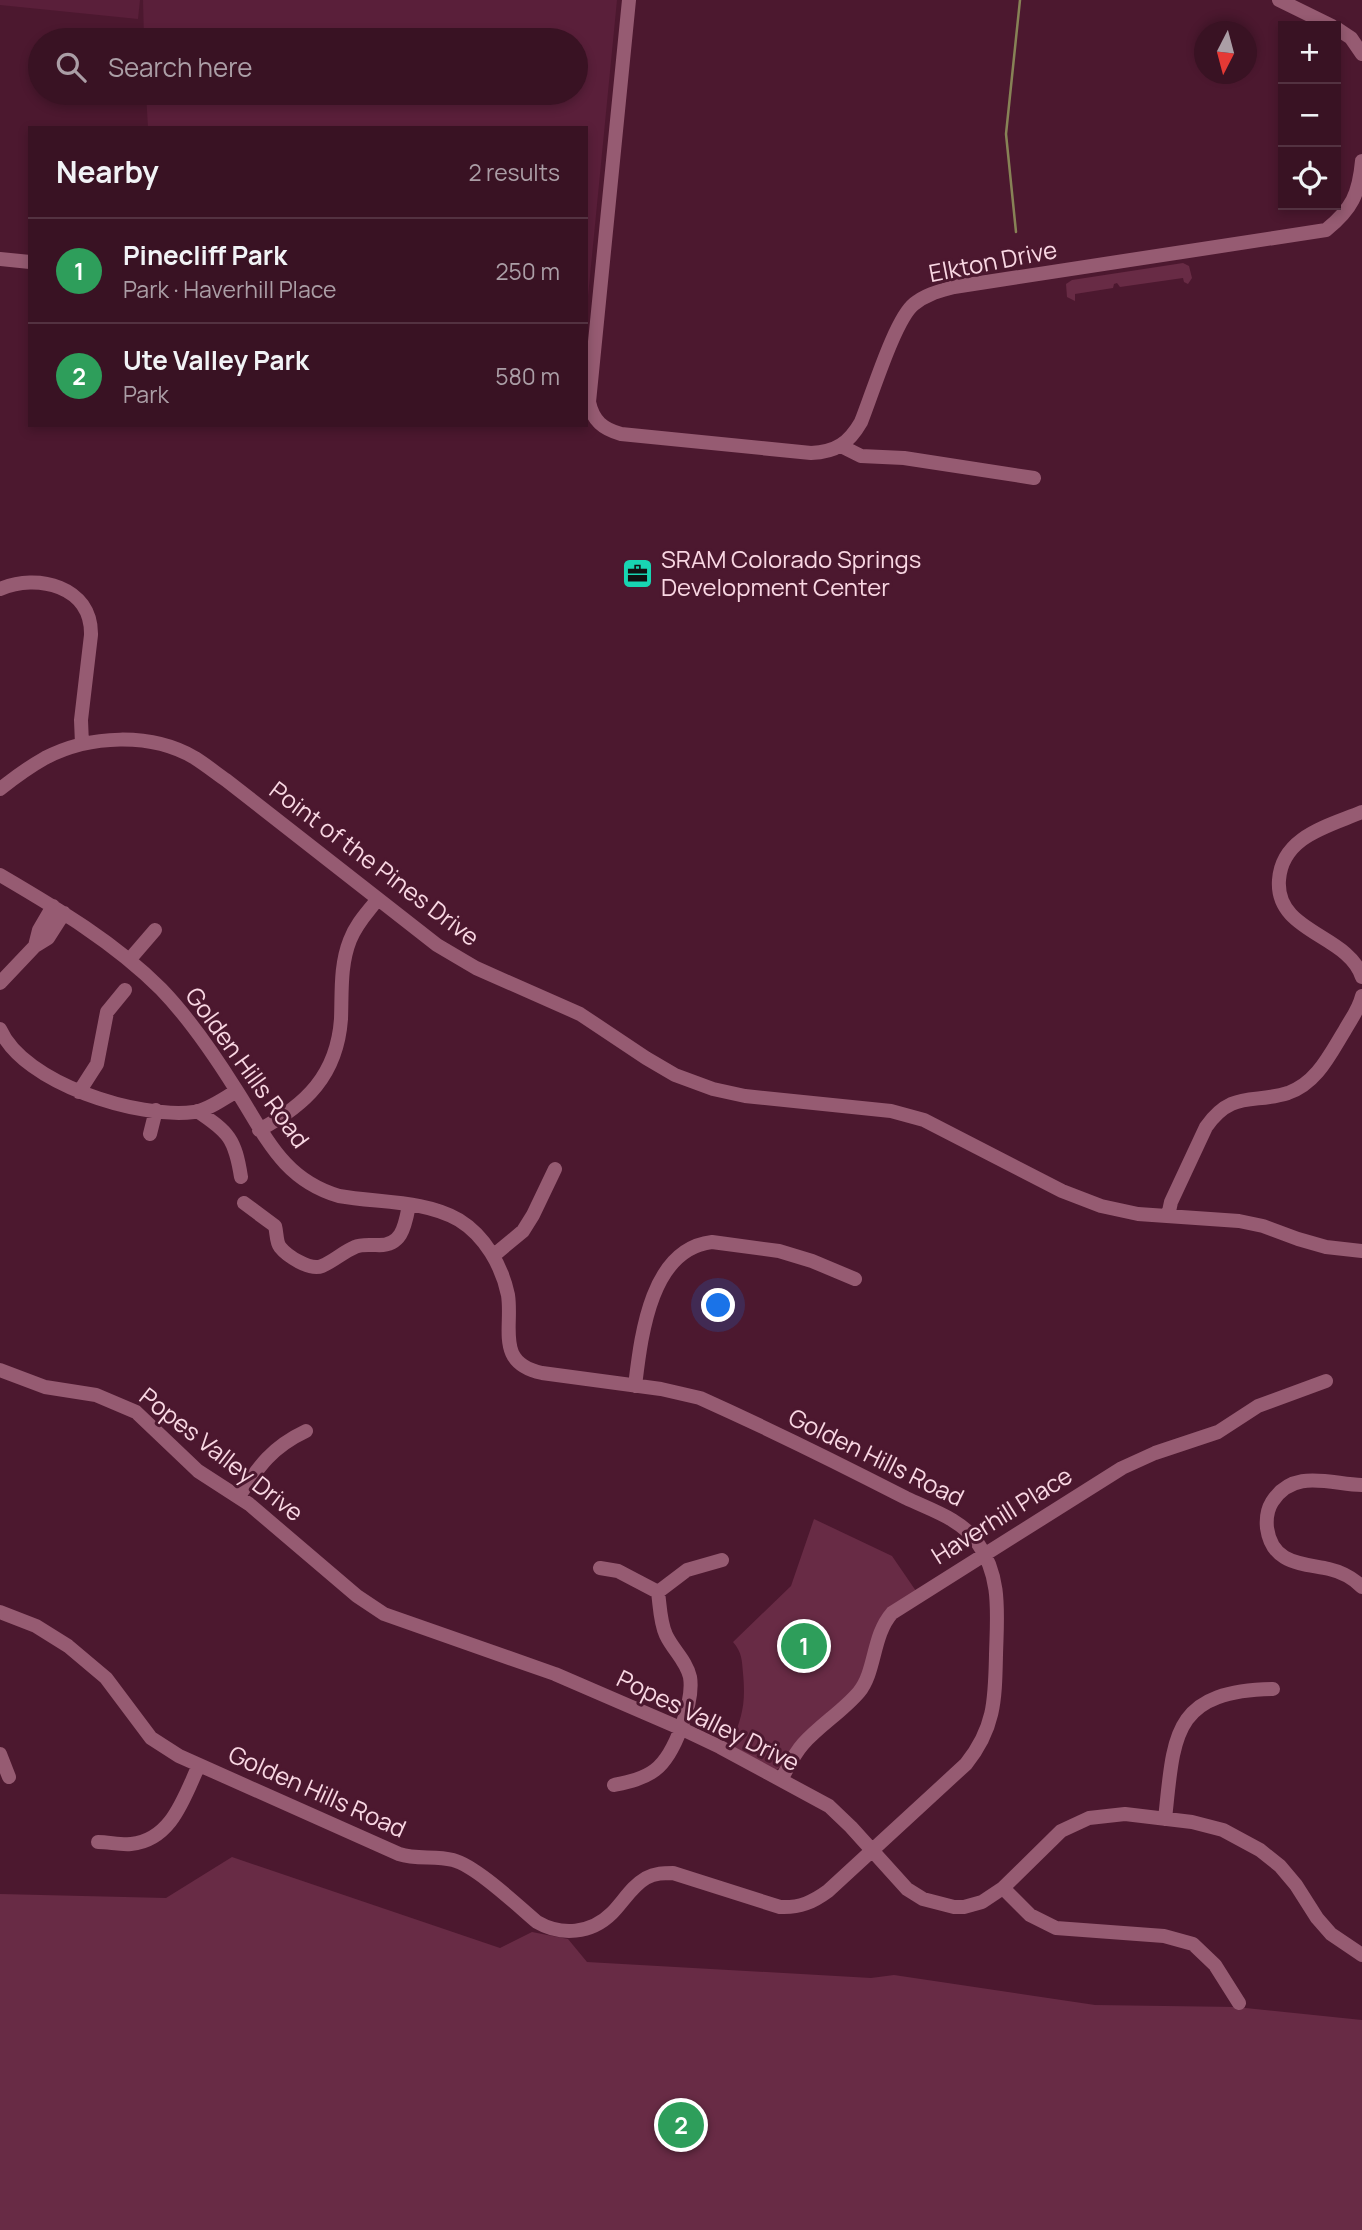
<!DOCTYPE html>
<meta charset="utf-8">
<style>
:root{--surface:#391223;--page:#401b2b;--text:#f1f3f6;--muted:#ab9ea6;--line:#533241;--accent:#0b8043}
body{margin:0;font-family:Manrope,sans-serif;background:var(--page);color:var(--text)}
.controls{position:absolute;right:21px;top:21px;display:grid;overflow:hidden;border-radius:0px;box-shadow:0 4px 10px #0003}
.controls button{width:63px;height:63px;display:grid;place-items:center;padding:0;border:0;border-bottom:2px solid var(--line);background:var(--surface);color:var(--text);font:35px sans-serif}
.compass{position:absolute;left:1194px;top:21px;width:63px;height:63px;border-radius:50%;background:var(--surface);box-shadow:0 4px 10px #0003;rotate:186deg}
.you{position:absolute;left:719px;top:1306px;width:24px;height:24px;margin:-18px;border:5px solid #fff;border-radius:50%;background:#1a73e8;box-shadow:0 0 0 10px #1a73e833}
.badge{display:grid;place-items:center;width:46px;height:46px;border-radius:50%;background:var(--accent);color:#fff;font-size:23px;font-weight:700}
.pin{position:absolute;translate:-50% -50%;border:4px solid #fff;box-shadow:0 2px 7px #0006}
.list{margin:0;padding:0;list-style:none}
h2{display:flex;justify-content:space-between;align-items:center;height:91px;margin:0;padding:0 28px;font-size:30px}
h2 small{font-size:23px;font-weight:400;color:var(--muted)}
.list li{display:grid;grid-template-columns:46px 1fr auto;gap:21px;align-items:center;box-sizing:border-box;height:105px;padding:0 28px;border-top:2px solid var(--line)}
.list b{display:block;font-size:26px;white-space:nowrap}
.list p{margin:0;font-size:23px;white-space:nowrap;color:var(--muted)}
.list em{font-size:23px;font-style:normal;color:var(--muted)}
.icon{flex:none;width:38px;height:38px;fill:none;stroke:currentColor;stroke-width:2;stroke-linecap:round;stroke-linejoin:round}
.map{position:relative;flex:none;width:1362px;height:2230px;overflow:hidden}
.search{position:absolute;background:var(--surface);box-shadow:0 4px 10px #0003;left:28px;top:28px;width:560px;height:77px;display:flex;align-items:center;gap:18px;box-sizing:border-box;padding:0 24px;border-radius:38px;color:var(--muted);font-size:26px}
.panel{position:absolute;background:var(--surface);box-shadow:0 4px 10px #0003;left:28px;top:126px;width:560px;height:301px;border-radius:0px}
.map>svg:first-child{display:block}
.built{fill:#5a1f3a}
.green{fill:#682b45}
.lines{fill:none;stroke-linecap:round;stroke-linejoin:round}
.stream{stroke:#878256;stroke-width:2.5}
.minor{stroke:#965b72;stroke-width:14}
.labels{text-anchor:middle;stroke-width:6;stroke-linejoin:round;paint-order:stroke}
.street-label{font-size:24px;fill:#f9d7e3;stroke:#4c182f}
.poi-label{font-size:24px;fill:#f9d7e3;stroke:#4c182f;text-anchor:start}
</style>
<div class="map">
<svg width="1362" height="2230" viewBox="0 0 1362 2230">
<rect width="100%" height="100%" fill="#4c182f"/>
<!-- built -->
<path class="built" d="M0 0H140L138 19 0 5Z
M143 0H617L587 307 586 128H148L146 93H576V40H144Z"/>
<!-- green -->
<path class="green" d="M1183 263 1189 266 1192 278 1188 284 1184 282 1183 278 1120 287 1117 283 1114 284 1113 288 1075 294V301L1067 297 1066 284 1072 280Z
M814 1519 892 1556 916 1591 893 1605 855 1688 797 1742 778 1769 775 1770 731 1745C742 1716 746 1705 743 1673 742 1661 742 1652 733 1642L791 1586Z
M232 1857 500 1948 532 1932 568 1939 587 1962 871 1978 894 1975 1095 2005 1236 2007 1362 2020V2230H0V1894L166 1898Z"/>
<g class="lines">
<!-- stream -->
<path class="stream" d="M1016 232 1006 134 1020 0"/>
<!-- minor -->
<path class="minor" d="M629 0 589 402C593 421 603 429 621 434L811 453C836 452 849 443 861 422 872 395 895 319 914 304 926 294 940 291 954 287L1326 230C1352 209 1359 194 1362 161
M1279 0 1332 26
M1336 28 1351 38 1362 54
M0 259 30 262
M841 446 861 456 904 458 1034 478
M0 589C37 573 92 586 91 635L81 720 82 744
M0 789C14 778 29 767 45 758 89 735 151 732 195 758 206 765 216 773 226 780L437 945 476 968 580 1014 646 1058 675 1075 713 1089 745 1096 891 1111 924 1120 1062 1191 1101 1206 1138 1214 1239 1221 1263 1226 1298 1239 1326 1247 1362 1251
M1362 812C1329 826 1282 836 1279 880 1275 933 1348 934 1362 977
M0 875C58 909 114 942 161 989 190 1019 213 1053 235 1088 265 1134 281 1179 339 1196 378 1203 425 1200 459 1220 485 1236 502 1266 508 1295 513 1328 495 1363 542 1373L661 1389 700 1398C769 1429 838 1463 906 1498 931 1510 961 1519 977 1542 1002 1577 997 1614 996 1655 995 1699 995 1728 966 1764L828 1891C813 1902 800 1908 780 1907L673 1873C664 1873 655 1873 646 1878 632 1886 623 1902 612 1913 591 1934 561 1936 537 1922 517 1905 476 1866 453 1860 435 1855 417 1860 399 1854L179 1756 151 1738 106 1678 68 1646 36 1626 0 1612
M35 946 39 930 53 906
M130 959 155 930
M0 983 35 946 48 938 64 913
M0 1029C24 1084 139 1119 194 1112 209 1110 224 1098 237 1091
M79 1092 97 1064 107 1012 125 990
M197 1111C229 1132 235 1139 241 1177
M259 1130C306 1105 337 1075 341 1019 342 992 340 965 350 940 356 924 367 913 377 900
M150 1134 156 1110
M244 1203 275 1226C277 1233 276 1242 280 1247 287 1256 310 1271 322 1266 334 1261 343 1252 355 1247 361 1244 369 1245 376 1245 402 1247 405 1226 409 1205
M1168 1216 1171 1202 1206 1127C1232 1090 1253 1104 1288 1093 1317 1083 1330 1054 1345 1030 1351 1019 1359 1009 1362 996
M493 1256 523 1231 533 1215 555 1169
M0 1370 45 1387 96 1395 136 1412 198 1471 249 1504 357 1596 384 1614 555 1674 680 1728 720 1747 829 1806 851 1827 907 1889 923 1899 954 1907H964L982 1902 1003 1888 1061 1831 1089 1818 1125 1814 1192 1822 1223 1830 1260 1850 1280 1866 1296 1885 1317 1918 1331 1934 1362 1955
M635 1386C641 1337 650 1249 712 1242L779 1251 812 1261 855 1279
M1362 1485C1330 1484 1293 1468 1272 1502 1267 1510 1266 1518 1267 1528 1272 1564 1301 1563 1329 1569 1342 1572 1353 1578 1362 1587
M239 1496C259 1466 272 1447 306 1431
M600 1568 618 1571 658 1592C660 1606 660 1622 666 1635 673 1650 686 1660 690 1677 694 1701 675 1755 655 1770 643 1779 628 1782 614 1785
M658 1592 687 1570 722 1560
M0 1754 9 1777
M781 1780C788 1767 794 1754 803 1744 820 1725 843 1711 859 1692 876 1671 872 1636 892 1613L1122 1468 1155 1453 1218 1432 1258 1406 1326 1381
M1165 1819C1174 1735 1172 1691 1273 1689
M98 1842C109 1842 120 1845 131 1844 172 1840 184 1797 199 1765
M1003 1888 1030 1915 1056 1928 1164 1936 1193 1944 1215 1965 1239 2003"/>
</g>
<!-- icons -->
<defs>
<symbol id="office-square" viewBox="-11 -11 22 22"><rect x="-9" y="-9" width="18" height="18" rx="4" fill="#18d5b2" stroke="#4c182f"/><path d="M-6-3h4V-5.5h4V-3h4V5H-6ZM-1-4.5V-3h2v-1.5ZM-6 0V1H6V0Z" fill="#111"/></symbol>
</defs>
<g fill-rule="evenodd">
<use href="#office-square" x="620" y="556" width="35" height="35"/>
</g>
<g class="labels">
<!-- street labels -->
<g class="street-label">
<text transform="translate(993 262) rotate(-11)" y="8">Elkton Drive</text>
<text transform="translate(374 864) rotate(37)" y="8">Point of the Pines Drive</text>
<text transform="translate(247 1068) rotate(54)" y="8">Golden Hills Road</text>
<text transform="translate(221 1455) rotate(38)" y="8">Popes Valley Drive</text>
<text transform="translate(876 1458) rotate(26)" y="8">Golden Hills Road</text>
<text transform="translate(1002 1516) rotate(-32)" y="8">Haverhill Place</text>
<text transform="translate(708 1721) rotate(26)" y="8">Popes Valley Drive</text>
<text transform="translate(317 1792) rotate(24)" y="8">Golden Hills Road</text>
</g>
<!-- poi labels -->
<g class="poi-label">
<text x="661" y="568">SRAM Colorado Springs<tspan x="661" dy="28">Development Center</tspan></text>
</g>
</g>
</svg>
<div class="controls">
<button>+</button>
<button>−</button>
<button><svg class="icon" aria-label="locate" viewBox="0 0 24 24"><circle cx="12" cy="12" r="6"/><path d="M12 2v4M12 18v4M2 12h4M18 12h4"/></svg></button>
</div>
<svg class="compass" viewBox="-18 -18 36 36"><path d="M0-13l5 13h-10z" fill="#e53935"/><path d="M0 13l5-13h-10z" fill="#ab9ea6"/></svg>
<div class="you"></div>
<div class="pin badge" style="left:804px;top:1646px;background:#2e9e5b">1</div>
<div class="pin badge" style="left:681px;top:2125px;background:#2e9e5b">2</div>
<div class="search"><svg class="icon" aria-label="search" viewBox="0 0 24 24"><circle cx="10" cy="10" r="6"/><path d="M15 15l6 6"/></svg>Search here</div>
<section class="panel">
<h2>Nearby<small>2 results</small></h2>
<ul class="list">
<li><span class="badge" style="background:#2e9e5b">1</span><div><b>Pinecliff Park</b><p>Park · Haverhill Place</p></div><em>250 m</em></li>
<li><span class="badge" style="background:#2e9e5b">2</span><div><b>Ute Valley Park</b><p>Park</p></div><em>580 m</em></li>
</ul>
</section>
</div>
